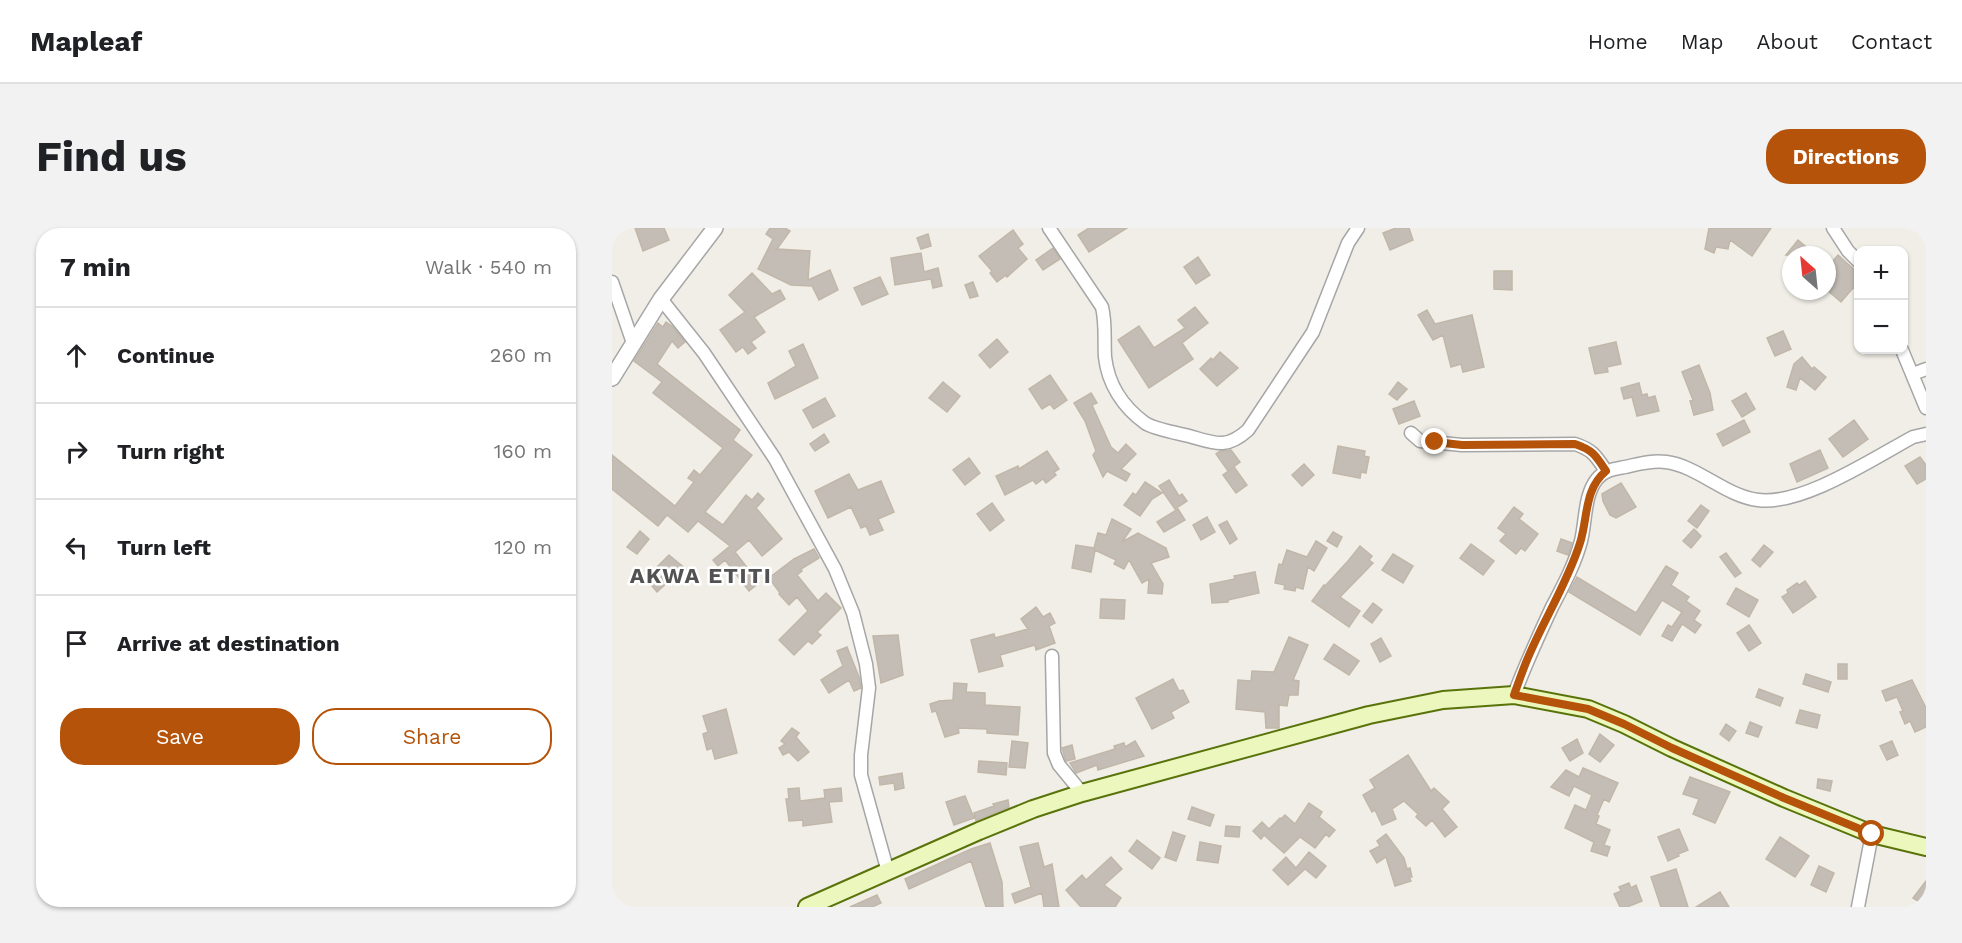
<!DOCTYPE html>
<meta charset="utf-8">
<style>
:root{--surface:#fff;--page:#f2f2f2;--text:#202124;--muted:#757577;--line:#e0e0e0;--accent:#b45309}
body{margin:0;font-family:"Work Sans",sans-serif;background:var(--page);color:var(--text)}
.controls{position:absolute;right:18px;top:18px;display:grid;overflow:hidden;border-radius:12px;box-shadow:0 2px 4px #0004}
.controls button{width:54px;height:54px;display:grid;place-items:center;padding:0;border:0;border-bottom:2px solid var(--line);background:var(--surface);color:var(--text);font:30px sans-serif}
.compass{position:absolute;left:1170px;top:18px;width:54px;height:54px;border-radius:50%;background:var(--surface);box-shadow:0 2px 4px #0004;rotate:333deg}
.stop{position:absolute;width:18px;height:18px;margin:-14px;border:4px solid #b45309;border-radius:50%;background:#fff}
.stop.end{background:#b45309;border-color:#fff;box-shadow:0 2px 6px #0008}
.list{margin:0;padding:0;list-style:none}
h2{display:flex;justify-content:space-between;align-items:center;height:78px;margin:0;padding:0 24px;font-size:26px}
h2 small{font-size:20px;font-weight:400;color:var(--muted)}
.list li{display:grid;grid-template-columns:39px 1fr auto;gap:18px;align-items:center;box-sizing:border-box;height:96px;padding:0 24px;border-top:2px solid var(--line)}
.list b{display:block;font-size:22px;white-space:nowrap}
.list em{font-size:20px;font-style:normal;color:var(--muted)}
.actions{display:flex;gap:12px;padding:18px 24px}
.actions a{flex:1;padding:14px 0;border:2px solid var(--accent);border-radius:24px;text-align:center;font-size:21px;color:var(--accent)}
.actions .main{background:var(--accent);color:#fff}
.icon{flex:none;width:33px;height:33px;fill:none;stroke:currentColor;stroke-width:2;stroke-linecap:round;stroke-linejoin:round}
.map{position:relative;flex:none;width:1314px;height:679px;overflow:hidden;border-radius:24px}
header{display:flex;align-items:center;gap:36px;box-sizing:border-box;height:84px;padding:0 30px;background:var(--surface);border-bottom:2px solid var(--line)}
header strong{font-size:28px}
nav{display:flex;gap:33px;margin-inline-start:auto;font-size:21px}
.intro{display:flex;align-items:center;justify-content:space-between;box-sizing:border-box;height:144px;padding:0 36px}
h1{margin:0;font-size:42px}
.button{padding:15px 27px;border-radius:24px;background:var(--accent);color:#fff;font-size:21px;font-weight:700}
main{display:flex;gap:36px;padding:0 36px}
aside{flex:1;background:var(--surface);border-radius:24px;box-shadow:0 2px 4px #0004}
.map>svg:first-child{display:block}
.building{fill:#c4bdb6;stroke:#c1b7a9;stroke-width:1.5}
.lines{fill:none;stroke-linecap:round;stroke-linejoin:round}
.minor-casing{stroke:#a6a6a6;stroke-width:15}
.tertiary-casing{stroke:#a6a6a6;stroke-width:18}
.secondary-casing{stroke:#59730a;stroke-width:20}
.minor{stroke:#fff;stroke-width:12}
.tertiary{stroke:#fff;stroke-width:15}
.secondary{stroke:#ecf7bd;stroke-width:16}
.route{stroke:#b45309;stroke-width:8}
.labels{text-anchor:middle;stroke-width:5;stroke-linejoin:round;paint-order:stroke}
.district-label{font-size:22px;font-weight:bold;letter-spacing:1.5px;fill:#525252;stroke:#fff}
</style>
<header>
<strong>Mapleaf</strong>
<nav><a>Home</a><a>Map</a><a>About</a><a>Contact</a></nav>
</header>
<div class="intro"><h1>Find us</h1><a class="button">Directions</a></div>
<main>
<aside>
<h2>7 min<small>Walk · 540 m</small></h2>
<ul class="list">
<li><svg class="icon" aria-label="ahead" viewBox="0 0 24 24"><path d="M12 20V5M6 11l6-6 6 6"/></svg><div><b>Continue</b></div><em>260 m</em></li>
<li><svg class="icon" aria-label="right" viewBox="0 0 24 24"><path d="M7 20v-9h11M14 6l5 5-5 5"/></svg><div><b>Turn right</b></div><em>160 m</em></li>
<li><svg class="icon" aria-label="left" viewBox="0 0 24 24"><path d="M17 20v-9H6M10 6l-5 5 5 5"/></svg><div><b>Turn left</b></div><em>120 m</em></li>
<li><svg class="icon" aria-label="arrive" viewBox="0 0 24 24"><path d="M6 21V4h12l-3 4 3 4H6"/></svg><div><b>Arrive at destination</b></div></li>
</ul>
<div class="actions"><a class="main">Save</a><a>Share</a></div>
</aside>
<div class="map">
<svg width="1314" height="679" viewBox="0 0 1314 679">
<rect width="100%" height="100%" fill="#f0eee6"/>
<!-- building -->
<path class="building" d="M23 0H52L57 12 31 23Z
M158 0H173L178 3 165 21 198 23 196 52 218 42 226 62 207 72 200 58 179 57 146 41 161 11 154 6Z
M477 0H515L477 24 466 7Z
M784 0H797L801 12 778 22 771 5Z
M1097 0H1159L1140 28 1118 12 1116 21 1104 19 1102 25 1093 21Z
M401 2 411 16 406 20 415 31 395 49 394 47 385 54 378 45 380 43 367 28Z
M316 6 319 18 309 21 305 10Z
M1186 12 1204 27H1174Z
M441 20 448 31 431 42 424 32Z
M309 25 312 44 326 40 330 58 321 60 319 51 283 57 279 30Z
M1226 27 1246 45V57L1243 61 1241 60 1229 74 1215 62V40Z
M586 29 598 47 584 56 572 39Z
M882 43H900V62L882 61Z
M140 45 160 66 168 62 173 71 142 89 153 104 139 114 144 120 136 126 131 119 124 124 108 102 133 84 117 67Z
M268 49 276 66 250 77 242 60Z
M361 54 366 68 358 70 353 57Z
M583 79 596 95 570 115 581 131 537 160 506 112 527 98 542 120 573 100 566 92Z
M815 82 823 96 860 87 872 139 851 144 849 136 839 139 831 107 821 112 806 87Z
M54 94 60 98 73 114 66 120 60 113 45 136 128 202 121 212 140 227 93 284 111 297 134 267 140 272 146 265 152 271 144 280 170 311 150 328 137 312 123 324 147 355 137 363 113 332 106 338 101 332 118 318 86 293 76 304 55 287 46 298 0 261V227L63 278 82 254 76 250 82 242 88 247 111 220 41 165 50 154 22 133 46 95 51 99Z
M1171 103 1179 121 1163 128 1155 110Z
M385 111 396 124 378 140 367 127Z
M1004 114 1009 136 995 139 996 144 983 146 977 120Z
M191 116 206 150 163 171 156 155 184 138 177 123Z
M608 124 626 140 605 158 588 141 599 130 601 132Z
M1190 129 1200 141 1202 139 1214 149 1203 162 1188 150 1184 162 1175 159 1182 136Z
M1087 137 1098 165 1101 182 1082 187 1078 173 1081 172 1070 144Z
M438 147 455 172 442 181 438 176 430 181 417 161Z
M331 154 348 168 335 184 317 170Z
M786 154 795 161 785 172 777 166Z
M1027 155 1030 167 1035 166 1036 170 1043 168 1047 183 1025 188 1020 169 1012 171 1009 160Z
M479 165 485 175 480 177 499 219 506 225 514 216 524 226 509 241 518 246 514 253 495 243 491 249 481 227 484 223 473 193 462 175Z
M1134 165 1143 181 1130 189 1120 173Z
M213 170 223 188 201 200 191 182Z
M802 173 808 188 787 196 781 181Z
M1132 192 1138 204 1111 218 1105 206Z
M1242 192 1256 211 1231 229 1217 211Z
M212 206 217 214 203 223 198 216Z
M726 218 753 223 752 228 757 229 754 245 749 244 748 250 721 245Z
M619 222 628 234 616 243 604 226 608 223Z
M1208 222 1216 240 1185 254 1178 236Z
M435 223 447 241 442 244 444 247 434 255 431 251 424 256 421 252 393 267 384 248 406 238 407 241Z
M1308 229 1314 237V251L1305 256 1293 238Z
M357 230 368 245 353 257 341 242Z
M692 236 702 247 690 258 680 247Z
M622 239 635 257 624 265 611 247Z
M237 246 246 262 269 253 282 284 266 291 271 302 258 307 254 298 249 300 239 279 216 290 203 263Z
M557 252 567 268 570 266 575 273 563 281 547 258Z
M533 254 550 265 540 271 528 288 512 277 521 265 524 267Z
M1009 255 1024 279 1004 290 998 287 991 273 990 266Z
M380 275 392 292 378 303 365 286Z
M1089 277 1097 283 1085 300 1076 293Z
M902 279 911 286 907 291 926 306 913 323 909 320 904 326 888 313 894 306 886 300Z
M566 281 573 292 552 304 545 294Z
M595 289 603 304 589 312 581 297Z
M500 291 519 301 510 314 526 305 554 320 557 329 539 335 551 356 550 366 536 365 537 351 530 355 517 332 512 341 502 336 504 332 483 322 479 344 460 340 464 317 482 320 486 305 494 307Z
M615 293 625 311 618 316 607 297Z
M1082 301 1089 308 1079 320 1071 313Z
M28 303 37 311 25 326 15 319Z
M721 304 730 309 725 319 715 313Z
M949 311 960 315 956 327 945 323Z
M704 313 715 320 702 343 696 339 691 361 684 359 683 363 672 361 673 357 663 355 667 336 670 337 675 322 695 329Z
M859 316 882 333 871 347 848 330Z
M1152 317 1161 324 1148 339 1140 332Z
M748 318 760 328 757 332 761 335 728 369 748 383 737 399 700 373 712 357 713 358 736 333Z
M202 321 207 330 189 341 190 343 185 347 206 373 214 365 229 380 205 404 209 407 200 416 196 413 182 427 167 412 196 383 185 369 177 377 167 366 168 365 157 350 182 331Z
M1114 325 1129 345 1123 349 1108 329Z
M781 326 801 338 791 355 770 342Z
M57 327 74 341 60 354 58 352 45 364 40 358 52 346 45 339Z
M1054 338 1066 345 1059 357 1077 369 1074 373 1088 383 1082 392 1089 397 1083 405 1070 396 1060 413 1050 408 1056 397 1060 399 1070 384 1050 372 1028 407 957 364 965 349 1024 385Z
M643 344 647 365 616 372V374L600 375 598 356 623 351 622 348Z
M1193 353 1204 369 1181 385 1170 369 1176 365 1175 362 1185 355 1187 357Z
M1124 360 1146 372 1137 389 1115 376Z
M489 371 513 372 512 391 488 390Z
M761 375 770 382 760 395 751 388Z
M424 379 431 389 438 385 443 395 437 398 443 415 424 422 423 417 388 427 391 438 367 444 359 412 382 406 383 410 416 401 409 391Z
M1137 397 1149 415 1137 423 1125 405Z
M286 407 291 447 269 455 261 408Z
M677 409 696 417 681 452 687 453 686 467H677L675 478 667 477V500H654L653 484 624 481 626 452 639 453 640 443 662 444Z
M769 410 779 428 768 434 759 416Z
M722 416 747 433 737 447 712 431Z
M235 419 247 449 249 460 242 463 237 452 217 465 209 452 231 438 225 423Z
M1226 436H1235V451H1226Z
M1194 446 1219 454 1216 464 1191 456Z
M561 451 567 463 571 462 577 474 559 484 562 490 540 501 524 470Z
M1300 452 1314 480V499L1303 504 1298 493 1293 496 1288 484 1291 483 1285 469 1274 473 1270 463Z
M342 455 355 456 354 464 373 465V477L408 479 406 507 375 505V501L346 500 347 505 333 509 324 483 320 484 318 476 327 473 341 472Z
M1147 461 1171 470 1168 478 1144 469Z
M114 481 125 525 103 531 100 520 95 522 91 506 96 504 91 488Z
M1188 482 1208 487 1205 500 1184 495Z
M1138 494 1150 499 1146 509 1134 505Z
M1114 496 1124 503 1117 513 1108 506Z
M180 500 187 505 184 509 197 524 186 533 177 524 171 527 167 520 173 516 169 513Z
M988 506 1002 517 988 534 977 526Z
M965 511 971 525 958 533 950 520Z
M400 513 416 515 413 540 397 539Z
M523 513 532 528 486 542 485 537 464 545 458 535 503 521 502 518 512 515 513 519Z
M1280 513 1286 527 1275 532 1268 518Z
M460 517 463 531 454 533 450 520Z
M796 527 819 563 822 560 837 574 830 581 845 599 833 609 820 592 814 598 804 589 806 586 792 573 780 581 784 591 770 597 763 582 760 584 751 567 763 560 758 552Z
M367 533 395 535 394 547 366 544Z
M971 540 1006 555 997 574 992 571 985 587 987 588 984 596 998 602 992 617 998 619 995 628 979 623 982 614 953 600 963 577 974 582 980 567 962 558 957 568 939 559 954 542 967 549Z
M290 545 292 560 283 562 282 555 268 557 267 549Z
M1078 549 1118 564 1103 595 1081 586 1087 571 1071 566Z
M1206 551 1220 553 1218 563 1205 560Z
M187 560 188 573 213 570 212 562 229 560 230 573 217 574 220 594 191 598V592L177 593 174 571H177L176 561Z
M353 568 362 590 342 597 334 574Z
M396 572 397 579 364 593 362 585 382 578 381 576Z
M697 575 710 584 707 589 723 602 717 609 714 606 703 620 688 609 672 625 652 607 649 611 641 603 650 594 657 601 668 590 669 591 673 587 683 596Z
M580 579 602 587 598 598 576 591Z
M614 598 628 599 627 609 613 608Z
M1067 601 1076 622 1066 626 1067 628 1056 633 1046 609Z
M561 604 573 608 564 633 553 629Z
M774 606 792 630 795 641 798 640 800 649H797L799 653 783 658 774 629 765 635 758 623 768 618 765 613Z
M1168 609 1197 628 1183 649 1154 631Z
M525 612 548 630 540 641 517 623Z
M588 614 609 618 606 635 585 632Z
M378 615 390 654 391 679H374L359 633 297 661 293 651 359 621Z
M426 615 432 639 440 636 447 679H432L430 665 403 675 400 666 419 659 408 619Z
M697 624 714 638 704 650 693 641 676 657 661 642 674 629 684 640Z
M499 629 510 641 492 657 509 670 503 679H469L454 662 470 647 474 652Z
M1207 638 1222 645 1214 664 1199 657Z
M1064 641 1076 679H1049L1039 649Z
M1314 653V678L1301 670Z
M1017 655 1019 660 1024 657 1030 673 1015 679H1008L1002 666 1009 663 1007 659Z
M1108 664 1117 679H1084Z
M265 667 269 675 260 679H238Z"/>
<g class="lines">
<defs>
<path id="minor" d="M437 0 490 79C494 95 492 113 493 129 496 156 511 179 533 195 542 201 565 205 577 208 602 215 614 222 636 202L701 104 736 15 746 0
M1221 0 1236 23 1246 33
M0 54 21 115
M49 71 92 125 163 231 223 341 241 385 254 436 257 460 249 527V547L276 644
M1290 122 1314 180
M1301 146 1314 141
M799 205 808 213 850 217 963 216C981 222 984 228 994 243
M440 428 442 525 447 537 470 565
M902 467C913 437 926 409 940 379 951 358 963 336 969 313 974 293 972 267 985 251 992 242 1003 241 1013 239 1027 236 1040 232 1054 234 1086 238 1113 268 1146 272 1190 278 1262 230 1301 209L1314 206
M1246 679 1260 606"/>
<path id="tertiary" d="M0 150 49 71 103 0"/>
<path id="secondary" d="M195 679 367 603 421 581 470 565 757 487 831 472 902 467 976 481 1012 496 1060 520 1172 570 1260 606 1314 619"/>
</defs>
<!-- minor casing -->
<use href="#minor" class="minor-casing"/>
<!-- tertiary casing -->
<use href="#tertiary" class="tertiary-casing"/>
<!-- secondary casing -->
<use href="#secondary" class="secondary-casing"/>
<!-- minor -->
<use href="#minor" class="minor"/>
<!-- tertiary -->
<use href="#tertiary" class="tertiary"/>
<!-- secondary -->
<use href="#secondary" class="secondary"/>
</g>
<g class="lines">
<!-- route -->
<path class="route" d="M823 214 850 217 963 216C981 222 984 228 994 243 972 261 976 290 968 315 955 356 931 393 915 432 910 444 906 456 902 467L976 481 1012 496 1060 520 1172 570 1260 606"/>
</g>
<g class="labels">
<!-- district labels -->
<g class="district-label">
<text x="89" y="355">AKWA ETITI</text>
</g>
</g>
</svg>
<div class="controls">
<button>+</button>
<button>−</button>
</div>
<svg class="compass" viewBox="-18 -18 36 36"><path d="M0-13l5 13h-10z" fill="#e53935"/><path d="M0 13l5-13h-10z" fill="#757577"/></svg>
<div class="stop" style="left:1260px;top:606px"></div>
<div class="stop end" style="left:823px;top:214px"></div>
</div>
</main>
